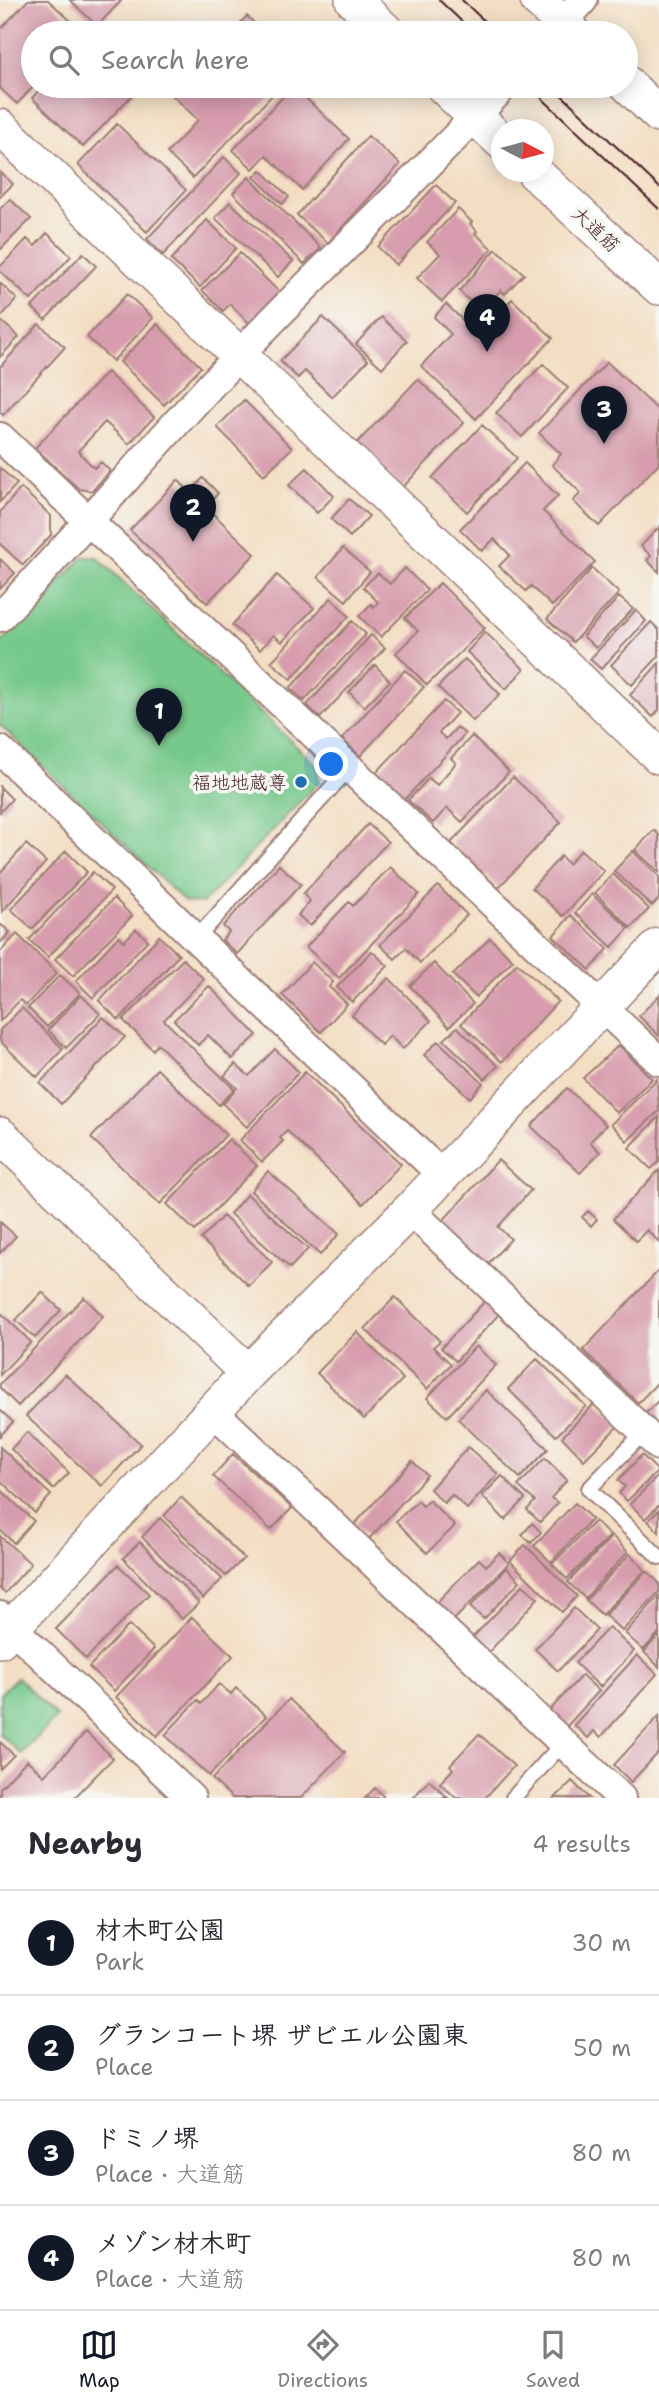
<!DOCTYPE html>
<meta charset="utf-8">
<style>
:root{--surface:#fff;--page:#f7f7f7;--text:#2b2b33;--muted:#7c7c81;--line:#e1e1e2;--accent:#111827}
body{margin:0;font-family:"Shantell Sans","Klee One",sans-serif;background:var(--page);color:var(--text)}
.compass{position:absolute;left:491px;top:119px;width:63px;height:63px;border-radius:50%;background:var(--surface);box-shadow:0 4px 18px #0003;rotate:96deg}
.you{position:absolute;left:332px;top:765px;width:24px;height:24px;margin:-18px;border:5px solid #fff;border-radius:50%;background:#1a73e8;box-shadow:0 0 0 10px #1a73e833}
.badge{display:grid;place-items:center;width:46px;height:46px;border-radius:50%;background:var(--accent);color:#fff;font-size:23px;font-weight:700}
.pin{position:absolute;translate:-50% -58px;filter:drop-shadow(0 2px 4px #0008)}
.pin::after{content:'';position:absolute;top:37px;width:24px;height:21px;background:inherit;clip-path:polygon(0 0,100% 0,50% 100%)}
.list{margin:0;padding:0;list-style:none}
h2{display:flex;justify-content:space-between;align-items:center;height:91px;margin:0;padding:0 28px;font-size:30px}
h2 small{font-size:23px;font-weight:400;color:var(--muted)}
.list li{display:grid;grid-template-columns:46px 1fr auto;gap:21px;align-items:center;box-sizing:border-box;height:105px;padding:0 28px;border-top:2px solid var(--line)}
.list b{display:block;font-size:26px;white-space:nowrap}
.list p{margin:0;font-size:23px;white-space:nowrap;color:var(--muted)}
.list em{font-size:23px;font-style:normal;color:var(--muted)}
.icon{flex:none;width:38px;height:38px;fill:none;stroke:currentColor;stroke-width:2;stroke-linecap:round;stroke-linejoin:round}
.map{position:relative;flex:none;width:659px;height:1798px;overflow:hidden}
.search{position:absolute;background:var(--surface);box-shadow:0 4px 18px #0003;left:21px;right:21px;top:21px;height:77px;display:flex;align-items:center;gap:18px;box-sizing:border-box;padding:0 24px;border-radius:38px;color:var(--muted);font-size:26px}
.sheet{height:511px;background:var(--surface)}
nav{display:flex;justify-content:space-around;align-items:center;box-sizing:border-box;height:98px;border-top:2px solid var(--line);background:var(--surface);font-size:19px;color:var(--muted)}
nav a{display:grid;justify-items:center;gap:4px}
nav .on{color:var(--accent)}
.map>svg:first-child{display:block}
.green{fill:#77c98b;stroke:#60745b;stroke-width:2}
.building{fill:#d79cad}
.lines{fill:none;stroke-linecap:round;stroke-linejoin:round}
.service-casing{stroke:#9e7e77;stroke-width:18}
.minor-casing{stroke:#9e7e77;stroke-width:32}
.tertiary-casing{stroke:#9e7e77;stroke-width:38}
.service{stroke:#fff;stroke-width:14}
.minor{stroke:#fff;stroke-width:28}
.tertiary{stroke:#fff;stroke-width:35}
.tram{stroke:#4a1f2b;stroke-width:2}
.poi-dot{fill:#1f6fb2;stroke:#f6f6f2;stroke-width:2.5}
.labels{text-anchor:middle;stroke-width:7;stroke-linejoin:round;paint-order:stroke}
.street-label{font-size:19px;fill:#4a1f2b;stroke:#f6f6f2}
.poi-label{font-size:19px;fill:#4a1f2b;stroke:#f6f6f2;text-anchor:end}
</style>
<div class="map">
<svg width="659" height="1798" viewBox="0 0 659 1798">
<rect width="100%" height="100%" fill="#f6f6f2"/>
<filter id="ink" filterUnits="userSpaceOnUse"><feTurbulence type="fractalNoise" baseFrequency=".0143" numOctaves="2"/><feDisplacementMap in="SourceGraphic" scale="14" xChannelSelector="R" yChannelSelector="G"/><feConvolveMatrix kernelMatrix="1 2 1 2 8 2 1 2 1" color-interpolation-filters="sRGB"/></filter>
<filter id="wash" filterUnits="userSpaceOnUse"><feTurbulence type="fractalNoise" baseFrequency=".00686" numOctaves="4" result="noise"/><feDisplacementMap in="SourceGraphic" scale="28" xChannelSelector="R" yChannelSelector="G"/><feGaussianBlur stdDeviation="1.57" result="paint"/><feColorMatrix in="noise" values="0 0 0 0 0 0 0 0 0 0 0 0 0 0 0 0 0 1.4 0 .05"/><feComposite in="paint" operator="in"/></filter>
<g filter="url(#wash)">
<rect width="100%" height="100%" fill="#f3dec3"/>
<!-- green -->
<path class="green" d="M83 557H97L318 767 319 782 203 903 185 902 0 725V644Z
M17 1677 57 1717 21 1754 0 1734V1694Z"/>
<g id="blocks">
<!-- building -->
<path class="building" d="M28 0H48L72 22 61 33H33V87L17 104 0 88V30Z
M70 0H122L97 26Z
M247 16 265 33H231Z
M43 86H127L134 93 83 147 32 98Z
M181 86H281L193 178 167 153 198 120 172 95Z
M293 86 349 139 302 190 266 155 253 169 233 150Z
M117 124 186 190 147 232 78 165Z
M368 136 400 164 328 243 297 215Z
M224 157 241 173 163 255 147 239Z
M261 170 289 197 282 204 254 177Z
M0 172 13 184 0 197Z
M249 177 321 248 304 264 233 193Z
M436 185 455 203 396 265 378 247Z
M10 199 31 219 0 250V209Z
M230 202 293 261 278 277 215 218Z
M458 209 472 222 470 224 477 231 475 233 492 249 442 302 417 278 440 254 427 242Z
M207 220 236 248 200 287 171 260Z
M47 233 71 256 31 300 0 271V267L27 239 35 246Z
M496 249 524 274 505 294 501 290 481 311 459 291Z
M83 253 96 266 45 320 32 307Z
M240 253 279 292 249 323 230 304 223 311 202 290Z
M0 283 17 299 0 318Z
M127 294 153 318 113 361 87 337Z
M512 299 553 338 476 419 421 366 451 334 434 317 446 304 478 335Z
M323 317 368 360 332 397 305 371 298 378 280 361Z
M381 317 407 341 382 368 356 344Z
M0 320 19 337 0 357Z
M39 324 65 347 3 415 0 412V367Z
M157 324 201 367 164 405 120 362Z
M607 362 659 411V463L599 526 573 501 581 493 552 465 561 454 539 433Z
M543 364 568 388 522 437 496 413Z
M107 372 154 417 129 444 105 422 78 451 94 468 101 462 110 471 92 491 79 489 35 448Z
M418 379 464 423 402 488 356 444Z
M244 400 292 448 264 475 217 427Z
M482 425 517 458 467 512 432 478Z
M525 463 558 496 543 511 595 562 552 606 531 586 526 591 499 566 510 555 494 539 482 551 460 529Z
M0 468 17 484 0 502Z
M307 468 334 496 317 513 289 485Z
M203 478 218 493 206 507 255 554 207 603 130 530 178 480 190 492Z
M21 488 51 516V535L23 565 0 544V512Z
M349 499 369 516 350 537 331 519Z
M659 527V572L647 560 651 556 641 546Z
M343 548 370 572 346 601 318 577Z
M0 559 15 573 0 589Z
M405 568 427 590 381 637 359 616 371 604 374 607 378 602 363 587 378 573 390 584Z
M592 568 619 593 573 642 547 619Z
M277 575 314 608 282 642 273 635 260 650 232 625Z
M440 583 485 628 427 685 396 653 418 631 405 618Z
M619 597 633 609 596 648 583 636Z
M331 598 349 616 291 679 271 662Z
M636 610 646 621 601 669 590 659Z
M352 621 366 634 304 701 290 688Z
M651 622 659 630V656L632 685 611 665Z
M485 632 524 669 506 689 467 652Z
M371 635 385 648 320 718 307 705Z
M465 659 500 694 473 721 438 687Z
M659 663V710L653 717 630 695Z
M375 665 390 681 364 707 349 692Z
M405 670 424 687 360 756 342 739Z
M444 701 457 713 439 733 446 739 457 727 465 734 404 800 376 773Z
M472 736 509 772 462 822 447 808 433 823 408 800 429 778 437 785 456 763 451 758Z
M513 777 561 822 498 888 451 843Z
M0 787 12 799 0 812Z
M368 824 388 842 310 926 298 915 310 901 303 894Z
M654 830 659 835V872L635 850Z
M26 844 46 862 2 912 0 873Z
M581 850 604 871 563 916 532 888 561 856 568 864Z
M66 851 87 872 32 929 11 909Z
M633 851 659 876V899L652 906 614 871Z
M279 865 301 884 237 954 222 940 229 932 223 926Z
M390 867 419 894 339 978 306 947 349 902 353 906Z
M93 872 112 890 48 957 29 940Z
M613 874 649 909 631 928 595 893Z
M438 886 467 915 420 963 406 948 395 959 380 945Z
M592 894 629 928 612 947 575 913Z
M114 898 132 916 73 976 55 959Z
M571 915 608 949 590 970 553 936Z
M0 924 10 932 0 943Z
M136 929 148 940 93 998 76 981 119 936 124 941Z
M17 934 57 973 26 1005 20 1000 0 1021V952Z
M159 936 179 955 119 1020 99 1001Z
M490 938 513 960 476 997 453 975Z
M372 951 388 966 352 1002 337 987Z
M183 959 204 979 164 1020 234 1089 219 1105 158 1044 153 1050 123 1020Z
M312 962 333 982 329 987 347 1004 321 1032 282 995Z
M434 963 473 1004 449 1027 410 986Z
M517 963 558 1001 502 1062 461 1024Z
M60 975 80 993 47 1027 28 1008Z
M389 978 431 1021 403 1049 390 1036 381 1045 352 1015Z
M209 986 257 1035 232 1059 208 1035 198 1045 174 1020Z
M81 995 100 1014 66 1048 48 1030Z
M659 995V1036L639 1016Z
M22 1008 63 1049 37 1077 0 1041V1030Z
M103 1017 125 1037 61 1104 40 1083Z
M457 1027 498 1066 485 1079 444 1040Z
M438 1041 483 1083 470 1098 424 1055Z
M619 1045 652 1079 617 1113 583 1078Z
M275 1049 299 1072 247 1127 223 1104 237 1088 224 1076 235 1064 249 1076Z
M157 1069 226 1135 160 1204 91 1138Z
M305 1072 401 1164 363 1204 287 1131 280 1138 283 1141 262 1162 240 1140Z
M657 1079 659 1111 627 1141 611 1124Z
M567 1088 606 1125 590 1142 600 1152 580 1173 531 1126Z
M659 1117V1162L651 1169 629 1148Z
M229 1139 257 1166 195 1231 167 1204Z
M498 1160 531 1190 498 1227 511 1239 485 1267 440 1224Z
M659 1170V1242L647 1230 636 1241 613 1219Z
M268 1171 339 1234 320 1255 251 1191Z
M247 1194 308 1249 290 1268 230 1214Z
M588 1211 597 1219 591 1226 582 1217Z
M223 1216 272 1262 249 1286 201 1239Z
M0 1222 16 1236 0 1253Z
M659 1270V1381L638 1403 583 1350Z
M42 1292 61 1310 35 1338 16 1320Z
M84 1297 103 1316 18 1406 0 1388V1384Z
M395 1297 440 1341 433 1347 451 1364 427 1389 365 1329Z
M486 1300 500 1313 456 1361 441 1348Z
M1 1313 31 1342 0 1375V1315Z
M357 1332 403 1379 364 1419 317 1373Z
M476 1346 496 1365 447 1417 427 1398Z
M537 1359 586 1406 556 1436 508 1389Z
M65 1374 141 1444 102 1486 26 1416Z
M486 1390 548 1449 520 1478 458 1419Z
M659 1400V1428L645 1414Z
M596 1402 619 1425 584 1460 562 1437Z
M0 1410 13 1422 0 1436Z
M27 1432 69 1473 53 1489 11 1449Z
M0 1447 51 1495 35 1513 0 1480Z
M468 1447 498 1474 467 1509 452 1495 444 1503 430 1489Z
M233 1454 292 1508 271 1530 213 1476Z
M642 1455 658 1471 627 1501 619 1493 625 1487 618 1480Z
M545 1458 567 1480 551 1498 558 1503 540 1522 527 1510 535 1501 518 1486Z
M412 1461 427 1475 369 1539 354 1525Z
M659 1475V1505L645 1519 630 1504Z
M502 1476 525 1499 505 1520 482 1496Z
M0 1489 34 1521 14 1543 0 1530Z
M181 1497 244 1558 226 1576 164 1516Z
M429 1500 455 1526 427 1553 396 1521 418 1501 423 1506Z
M575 1503 592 1519 551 1562 534 1546Z
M659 1510V1532L648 1521Z
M160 1518 222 1579 203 1599 142 1537Z
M595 1521 610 1536 567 1579 552 1564Z
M532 1523 541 1532 531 1543 522 1535Z
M0 1536 31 1564 5 1593 0 1589Z
M612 1536 628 1552 585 1598 568 1582Z
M140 1542 199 1603 182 1619 123 1558Z
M525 1545 577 1596 562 1612 510 1561Z
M499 1553 509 1563 452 1622 434 1605 479 1559 486 1566Z
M630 1554 645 1570 602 1615 586 1600Z
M118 1565 149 1594 86 1659 56 1629Z
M507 1568 520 1581 484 1619 470 1607Z
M647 1571 659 1583V1592L622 1631 605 1615Z
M523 1585 538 1598 488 1653 472 1638Z
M659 1596V1633L643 1650 625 1633Z
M574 1608 597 1630 558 1671 535 1649Z
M192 1617 233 1656 157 1736 116 1697Z
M129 1625 154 1649 114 1691 89 1667Z
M609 1627 634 1651 600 1687 575 1663Z
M659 1635V1667L644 1652Z
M637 1655 657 1674 601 1737 594 1731 588 1738 574 1725Z
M582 1675 599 1691 565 1728 549 1711Z
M219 1684 231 1694 236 1688 266 1716 209 1776 165 1735 198 1700 201 1704Z
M289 1699 345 1752 301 1798H232L212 1779Z
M659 1716V1752L631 1782 614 1765Z
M86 1732 113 1758 74 1798H0V1788L27 1760 44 1776Z
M479 1734 514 1766 485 1798H456L440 1783 453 1769 450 1765Z
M0 1742 14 1755 0 1769Z
M429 1780 448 1798H413Z
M572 1781 589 1798H555Z
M375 1788 385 1798H365Z"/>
</g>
</g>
<g filter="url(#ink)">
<use href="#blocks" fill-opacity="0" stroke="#9e7e77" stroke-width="2"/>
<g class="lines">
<defs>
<path id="service" d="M196 939 349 768
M644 1432 589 1489 659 1557
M513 1798 563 1743"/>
<path id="minor" d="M553 33 583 0
M0 437 659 1061
M0 617C82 531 158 440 240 354 326 263 419 178 504 86
M0 750 443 1176
M410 1210 659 1446
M213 1411 621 1798
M0 1616 191 1798"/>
<path id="tertiary" d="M353 0 388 33
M538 0 573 33
M626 83 659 115
M443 86 502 142
M0 127 659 756
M534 172 659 287
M0 1135 248 1373
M0 1640 248 1373 410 1210 659 946"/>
</defs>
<!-- service casing -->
<use href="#service" class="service-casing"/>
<!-- minor casing -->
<use href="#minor" class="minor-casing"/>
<!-- tertiary casing -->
<use href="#tertiary" class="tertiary-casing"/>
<!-- service -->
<use href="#service" class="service"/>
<!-- minor -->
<use href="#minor" class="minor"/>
<!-- tertiary -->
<use href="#tertiary" class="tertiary"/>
<!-- tram -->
<path class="tram" d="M439 0 474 33
M462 0 497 33
M529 86 659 209
M552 86 659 187"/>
</g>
</g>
<!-- markers -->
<circle class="poi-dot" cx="301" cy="782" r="7"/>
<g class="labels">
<!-- street labels -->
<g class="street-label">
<text transform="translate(596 229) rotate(43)" y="7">大道筋</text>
</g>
<!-- poi labels -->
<g class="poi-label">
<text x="287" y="789">福地地蔵尊</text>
</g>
</g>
</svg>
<svg class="compass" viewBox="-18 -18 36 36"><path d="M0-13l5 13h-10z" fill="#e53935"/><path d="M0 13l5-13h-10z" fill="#7c7c81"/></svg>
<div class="you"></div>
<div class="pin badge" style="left:159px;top:746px">1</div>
<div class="pin badge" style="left:193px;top:542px">2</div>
<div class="pin badge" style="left:604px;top:444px">3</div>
<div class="pin badge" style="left:487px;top:352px">4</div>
<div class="search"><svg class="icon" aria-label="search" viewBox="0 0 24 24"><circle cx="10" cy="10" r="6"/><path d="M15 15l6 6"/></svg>Search here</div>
</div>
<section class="sheet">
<h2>Nearby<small>4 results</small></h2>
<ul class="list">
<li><span class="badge">1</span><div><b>材木町公園</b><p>Park</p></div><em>30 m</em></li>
<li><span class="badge">2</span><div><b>グランコート堺 ザビエル公園東</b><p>Place</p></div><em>50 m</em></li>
<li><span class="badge">3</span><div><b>ドミノ堺</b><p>Place · 大道筋</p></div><em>80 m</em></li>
<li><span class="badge">4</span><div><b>メゾン材木町</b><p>Place · 大道筋</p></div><em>80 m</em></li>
</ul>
</section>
<nav>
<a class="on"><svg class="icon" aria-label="map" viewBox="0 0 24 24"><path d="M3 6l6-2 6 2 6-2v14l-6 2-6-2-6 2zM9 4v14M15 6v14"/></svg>Map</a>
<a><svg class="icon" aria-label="directions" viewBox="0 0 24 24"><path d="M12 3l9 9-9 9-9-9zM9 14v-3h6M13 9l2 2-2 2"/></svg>Directions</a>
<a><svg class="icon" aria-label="saved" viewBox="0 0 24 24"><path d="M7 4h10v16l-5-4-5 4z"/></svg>Saved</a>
</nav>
